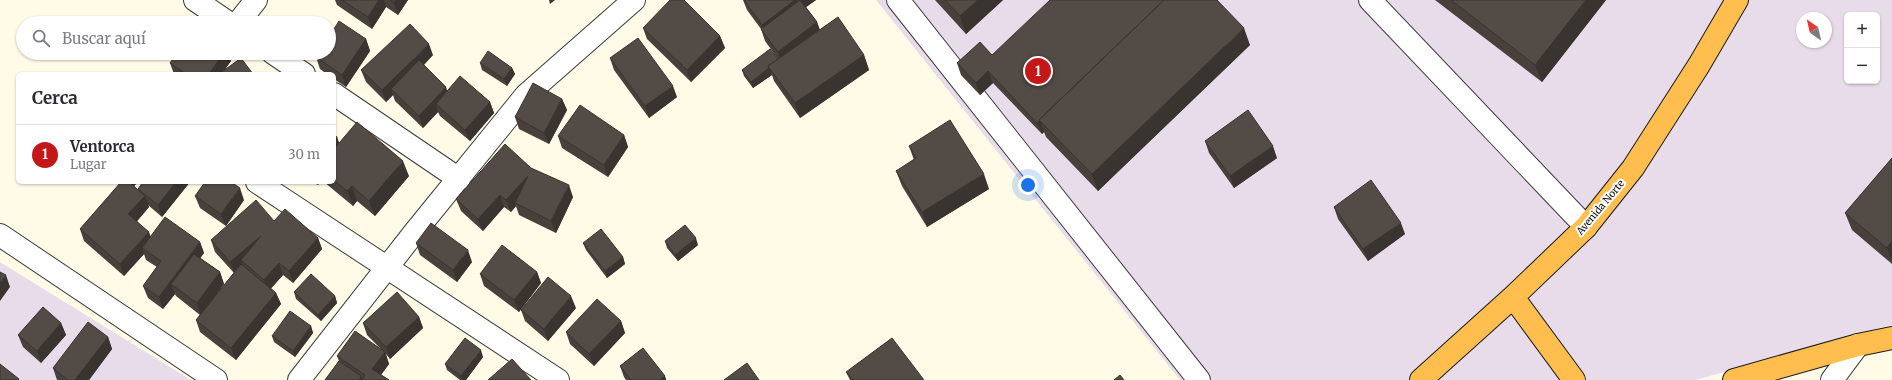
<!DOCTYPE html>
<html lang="es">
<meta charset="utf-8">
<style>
:root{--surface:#fff;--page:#f2f2f3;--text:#2b2b33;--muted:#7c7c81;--line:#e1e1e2;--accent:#c51618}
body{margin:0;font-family:Merriweather,serif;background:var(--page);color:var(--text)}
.controls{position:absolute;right:12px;top:12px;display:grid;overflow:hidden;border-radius:6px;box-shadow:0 1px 3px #0004}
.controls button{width:36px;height:36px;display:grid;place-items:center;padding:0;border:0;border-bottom:1px solid var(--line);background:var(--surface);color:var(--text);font:20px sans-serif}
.compass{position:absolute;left:1796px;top:12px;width:36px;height:36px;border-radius:50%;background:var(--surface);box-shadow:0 1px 3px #0004;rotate:326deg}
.you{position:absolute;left:1028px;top:185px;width:14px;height:14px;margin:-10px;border:3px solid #fff;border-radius:50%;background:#1a73e8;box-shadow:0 0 0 6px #1a73e833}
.badge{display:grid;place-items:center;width:26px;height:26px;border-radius:50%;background:var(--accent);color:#fff;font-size:13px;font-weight:700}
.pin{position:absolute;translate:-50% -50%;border:2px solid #fff;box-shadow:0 1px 4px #0006}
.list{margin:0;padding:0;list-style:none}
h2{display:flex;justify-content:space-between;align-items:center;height:52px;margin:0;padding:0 16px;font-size:17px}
h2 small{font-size:13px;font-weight:400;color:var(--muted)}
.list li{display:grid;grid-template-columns:26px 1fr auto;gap:12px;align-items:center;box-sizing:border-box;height:60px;padding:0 16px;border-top:1px solid var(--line)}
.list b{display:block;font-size:15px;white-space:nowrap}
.list p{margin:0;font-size:13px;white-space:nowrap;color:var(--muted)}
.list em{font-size:13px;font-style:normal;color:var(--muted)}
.icon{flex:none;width:22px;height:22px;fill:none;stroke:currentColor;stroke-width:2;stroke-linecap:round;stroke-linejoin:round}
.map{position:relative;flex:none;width:1892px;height:380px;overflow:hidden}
.search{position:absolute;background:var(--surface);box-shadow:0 1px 3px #0004;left:16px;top:16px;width:320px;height:44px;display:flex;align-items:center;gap:10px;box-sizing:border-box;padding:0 14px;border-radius:22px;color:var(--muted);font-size:15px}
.panel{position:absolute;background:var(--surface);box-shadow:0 1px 3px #0004;left:16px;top:72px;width:320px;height:112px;border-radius:6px}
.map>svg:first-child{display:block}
.industrial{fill:#e9dcea;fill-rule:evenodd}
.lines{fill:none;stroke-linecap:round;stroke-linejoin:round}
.minor-casing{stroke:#3c3c3c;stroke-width:24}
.trunk-casing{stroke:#1a1a1a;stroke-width:24}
.minor{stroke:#fff;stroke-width:22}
.trunk{stroke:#ffbe4d;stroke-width:22}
.wall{fill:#47403b}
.shaded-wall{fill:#3a3430}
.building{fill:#534b45;stroke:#3a3430}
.labels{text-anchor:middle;stroke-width:4;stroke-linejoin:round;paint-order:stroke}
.street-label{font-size:10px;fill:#090909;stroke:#fff}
</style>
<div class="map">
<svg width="1892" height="380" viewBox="0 0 1892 380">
<rect width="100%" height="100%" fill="#fffbe6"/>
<!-- industrial -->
<path class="industrial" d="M876 0H1892V325L1858 333 1696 380H1180ZM1847 15H1877V81H1847ZM1802 18H1826V42H1802Z
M0 262 191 380H0Z"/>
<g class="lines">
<defs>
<path id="minor" d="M195 0 229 23
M898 0 1199 380
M1370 0 1586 227
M238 23 256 0
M273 53 304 74
M334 94 459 179
M257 182 558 380
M0 235 216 380
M299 380 414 233 526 95 634 0
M1832 380 1858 345"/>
<path id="trunk" d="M1513 297 1574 380
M1421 380 1513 297 1586 227 1633 168 1699 65 1737 0
M1734 380 1858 345 1892 338"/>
</defs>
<!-- minor casing -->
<use href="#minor" class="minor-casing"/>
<!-- trunk casing -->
<use href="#trunk" class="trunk-casing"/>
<!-- minor -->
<use href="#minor" class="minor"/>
<!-- trunk -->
<use href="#trunk" class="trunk"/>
</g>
<!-- wall -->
<path class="wall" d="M335 0H408L398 15 386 7 372 29 337 5Z
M743 0H816L806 7 817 22 820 30 864 55 869 70 800 118 774 81 772 75 753 88 744 76 742 70 778 59 765 41 761 29 747 10Z
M935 0H1003L966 34Z
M1435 0H1606L1542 82Z
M643 28 720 36 725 48 691 82 647 39Z
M366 39 370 51 346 87 334 79V74H327L320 69 316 57Z
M1250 45 1098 191 1046 137 1044 132 1042 134 993 83 980 95 961 75 957 63 992 55Z
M224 53H228L231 61 225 69 253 74H174L170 63Z
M433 55 424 65 447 91 490 102 494 113 470 141 440 116 438 112 423 128 395 101 393 95 386 102 366 82 361 70Z
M610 58 677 97 649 118 614 70Z
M480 63 512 68 515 74 507 86 482 70Z
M562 99 567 110 549 144 519 129 515 117Z
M334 135 337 137 339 143 409 176 375 216 357 201 353 206 324 182H334Z
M624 135 628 147 608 177 562 148 558 136Z
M1205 141 1277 158 1234 188 1209 153Z
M909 146 989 189 927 227 902 186 896 171 914 160Z
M1892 158V264L1852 230 1845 213Z
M531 168 573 197 556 233 519 215 516 206 511 212 504 207 483 231 461 211 456 199Z
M121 182H138L134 186 138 190V189L143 182H190L162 217 148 205 149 207 137 221 150 236 200 242 204 253 200 258 220 272 224 284 214 298 234 273 215 252 211 240 274 221 318 238 322 249 293 283 283 275 271 288 276 293 281 304 236 360 200 332 196 320 200 315 176 296 175 294 163 309 148 298 143 286 157 267 146 260 144 254 124 276 84 241 80 229Z
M312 182H320L318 185Z
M195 196 244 200 226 226 200 208Z
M1334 207 1405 234 1368 261 1338 219Z
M665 241 698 245 678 261 667 248Z
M416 243 472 262 457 282 420 255Z
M583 243 623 257 625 264 607 278 586 250Z
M537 272 541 283 519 312 484 286 480 274Z
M294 292 335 296 337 303 321 321 296 299Z
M576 308 548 341 525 321 521 310Z
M419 317 423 328 390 359 386 354 389 364 381 375 389 380H325L339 361 337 356 381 349 367 335 363 323Z
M621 321 625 333 594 366 570 344 566 332Z
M61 323 66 335 41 363 23 347 18 335Z
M311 326 313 333 295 357 274 342 272 336Z
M108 337 112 349 89 380H57L53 368Z
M483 357 466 380H460L447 370 445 364Z
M620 366 665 376 666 380H626L624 377Z
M846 372 924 380H850Z"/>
<!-- shaded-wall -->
<path class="shaded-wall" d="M379 0H384L386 7 372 29 368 17Z
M396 0H408L398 15 394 3Z
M549 0H555L550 4Z
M795 0H816L766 36 762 25Z
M978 0H1003L966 34 960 16Z
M1586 0H1606L1542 82 1535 65Z
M817 22 821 34 782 64 778 52Z
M1244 28 1250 45 1098 191 1092 174Z
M720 36 725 48 691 82 687 70Z
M366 39 370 51 346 87 342 75Z
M429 44 433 55 395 93 391 89 393 95 386 102 382 90Z
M224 53H228L231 61 222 74H209Z
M864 55 869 70 800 118 795 103Z
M512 68 515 74 507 86 504 79Z
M769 68 772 75 753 88 751 82Z
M988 71 993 83 980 95 976 83Z
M673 86 677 97 649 118 645 106Z
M446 87 450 99 436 104 438 112 423 128 419 116Z
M562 99 567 110 549 144 544 133Z
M490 102 494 113 470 141 465 130Z
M1040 120 1044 132 1042 134 1037 123Z
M624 135 628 147 608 177 604 165Z
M337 137 341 149 334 160V141Z
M1273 146 1277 158 1234 188 1230 176Z
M403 161 409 176 375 216 369 201Z
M984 174 989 189 927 227 922 212Z
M528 176 515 203 516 206 511 212 506 200Z
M131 182H138L133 187Z
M176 182H190L162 217 158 205Z
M317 182H320L318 185Z
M569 185 573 197 556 233 551 221Z
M352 186 357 201 353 206 347 191Z
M240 188 244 200 226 226 221 214Z
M500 195 504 207 483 231 478 219Z
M145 196 149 207 133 226 128 214Z
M1401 223 1405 234 1368 261 1363 249Z
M149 232 153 243 142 248 144 254 124 276 120 264Z
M261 236 241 260 243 267 235 274 230 262Z
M318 238 322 249 293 283 289 271Z
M696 238 698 245 678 261 675 255Z
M1892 241V262L1887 248Z
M200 242 204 253 178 289 171 284 175 294 163 309 159 297Z
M468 250 472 262 457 282 453 270Z
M623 257 625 264 607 278 605 271Z
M279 263 283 275 268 292 264 280Z
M220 272 224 284 201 315 197 303Z
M537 272 541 283 519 312 514 300Z
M6 275 10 287 0 301V283Z
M276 293 281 304 236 360 231 348Z
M335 296 337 303 321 321 318 315Z
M571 296 576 308 548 341 544 329Z
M419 317 423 328 390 359 386 347Z
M621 321 625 333 594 366 589 354Z
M61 323 66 335 41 363 37 351Z
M311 326 313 333 295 357 293 351Z
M108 337 112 349 89 380H75Z
M481 350 483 357 466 380H463L461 376Z
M385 352 389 364 377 380 372 369Z
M361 376 362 380H359Z
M665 376 666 380H660Z"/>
<!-- building -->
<path class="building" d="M342 0H379L368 17Z
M390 0H396L394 3Z
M670 0H684L720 36 687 70 643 28Z
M744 0H795L762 25Z
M800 0 817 22 778 52 761 29Z
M945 0H978L960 16Z
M1050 0H1164L1039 120H1040L1037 123 988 71 976 83 957 63 980 42 992 55Z
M1164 0H1217L1244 28 1092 174 1039 120Z
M1451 0H1586L1535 65Z
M838 17 864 55 795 103 768 66Z
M339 21 366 39 342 75 316 57 318 53H329V37Z
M410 24 429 44 382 90 361 70Z
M638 38 673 86 645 106 610 58Z
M770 49 778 59 768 66 769 68 751 82 742 70Z
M488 51 512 68 504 79 480 63Z
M177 53H224L209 74H186L170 63Z
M241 58 253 74H219Z
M419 60 446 87 419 116 391 89Z
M460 76 490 102 465 130 436 104Z
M533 83 562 99 544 133 515 117Z
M580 105 624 135 604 165 558 136Z
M1248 110 1273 146 1230 176 1205 141Z
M950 120 984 174 922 212 896 171 916 158 909 146Z
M357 122 403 161 369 201 352 186 347 191 334 180V149Z
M334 135 337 137 334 141Z
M505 144 531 168 569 185 551 221 515 203 528 176 506 200 500 195 478 219 456 199Z
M1892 158V241L1887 248 1845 213Z
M1371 180 1401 223 1363 249 1334 207Z
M121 182H129L145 196 128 214 149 232 120 264 80 229Z
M143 182H176L158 205 138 189Z
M205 182H231L240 188 221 214 195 196Z
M256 200 274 221 285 209 318 238 289 271 279 263 264 280 241 260 261 236 230 262 211 240Z
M165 217 200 242 159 297 143 286 161 261 142 248Z
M431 223 468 250 453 270 416 243Z
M685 225 696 238 675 255 665 241Z
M601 229 623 257 605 271 583 243Z
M502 245 537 272 514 300 480 274Z
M194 254 220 272 197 303 171 284Z
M241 264 276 293 231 348 196 320Z
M0 272 6 275 0 283Z
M311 274 335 296 318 315 294 292Z
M548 277 571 296 544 329 521 310Z
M397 292 419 317 386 347 363 323Z
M597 299 621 321 589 354 566 332Z
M43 307 61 323 37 351 18 335Z
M290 311 311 326 293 351 272 336Z
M88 322 108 337 75 380H68L53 368Z
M355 331 385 352 372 369 389 380H362L365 375 337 356Z
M465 338 481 350 461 376 445 364Z
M892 338 924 380H853L846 372Z
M643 348 665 376 660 380H631L620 366Z
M512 359 531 380H488Z
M339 361 361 376 359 380H325Z
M747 363 759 380H724Z
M0 364 19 379 18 380H0Z
M1120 375 1124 380H1114Z"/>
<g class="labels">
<!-- street labels -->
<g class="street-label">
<text transform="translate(1600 207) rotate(-50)" y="4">Avenida Norte</text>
</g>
</g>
</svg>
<div class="controls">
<button>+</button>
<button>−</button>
</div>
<svg class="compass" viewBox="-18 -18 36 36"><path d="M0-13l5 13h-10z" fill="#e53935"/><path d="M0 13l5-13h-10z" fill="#7c7c81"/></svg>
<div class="you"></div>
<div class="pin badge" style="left:1038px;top:71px">1</div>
<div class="search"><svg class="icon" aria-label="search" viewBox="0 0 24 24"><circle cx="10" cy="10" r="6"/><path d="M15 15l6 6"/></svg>Buscar aquí</div>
<section class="panel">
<h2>Cerca<small></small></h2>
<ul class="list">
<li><span class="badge">1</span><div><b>Ventorca</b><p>Lugar</p></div><em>30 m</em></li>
</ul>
</section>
</div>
